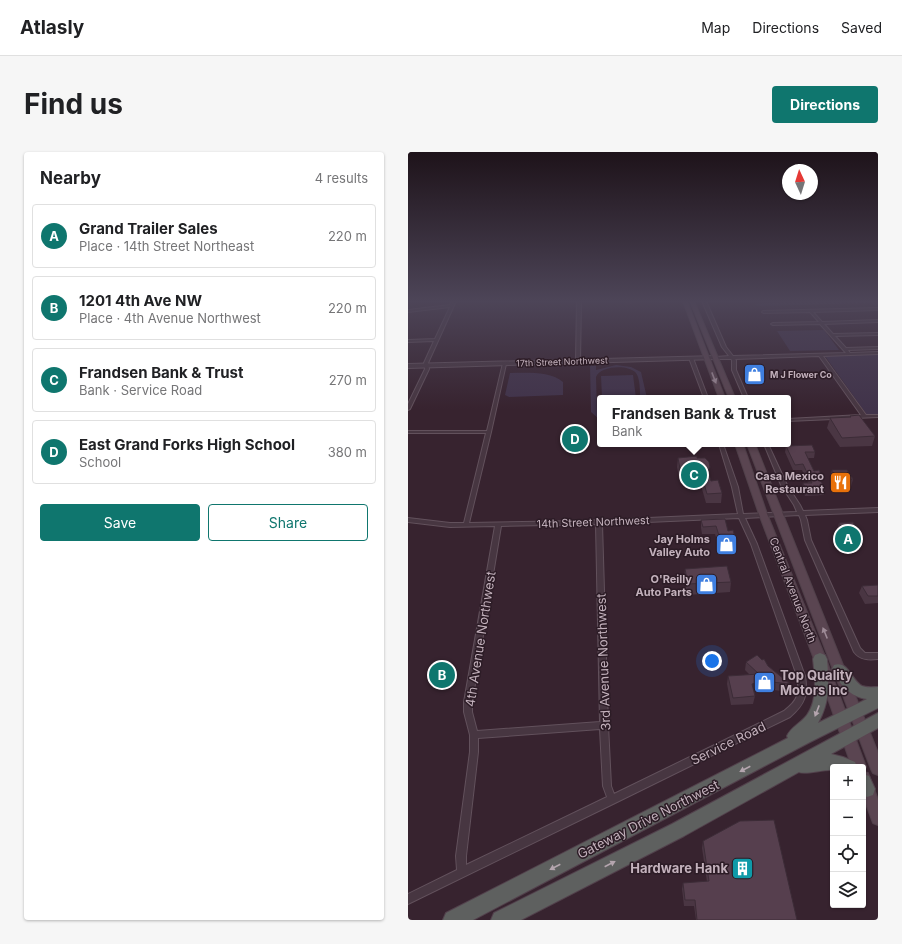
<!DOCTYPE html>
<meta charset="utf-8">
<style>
:root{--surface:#fff;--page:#f6f6f6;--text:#202124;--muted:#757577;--line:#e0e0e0;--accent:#0f766e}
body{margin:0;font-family:Inter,sans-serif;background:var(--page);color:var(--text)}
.controls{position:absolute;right:12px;bottom:12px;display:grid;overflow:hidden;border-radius:4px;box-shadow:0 1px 3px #0004}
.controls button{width:36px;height:36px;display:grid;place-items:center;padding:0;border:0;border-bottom:1px solid var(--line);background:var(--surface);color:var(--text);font:20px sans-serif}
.compass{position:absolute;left:374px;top:12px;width:36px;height:36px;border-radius:50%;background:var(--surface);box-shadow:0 1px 3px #0004;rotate:356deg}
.you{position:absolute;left:304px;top:509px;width:14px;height:14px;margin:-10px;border:3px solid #fff;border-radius:50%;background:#1a73e8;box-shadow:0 0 0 6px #1a73e833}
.badge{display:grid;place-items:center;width:26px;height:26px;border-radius:50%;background:var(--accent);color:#fff;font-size:13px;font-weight:700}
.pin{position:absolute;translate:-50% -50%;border:2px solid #fff;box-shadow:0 1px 4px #0006}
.popup{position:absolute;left:189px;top:243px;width:194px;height:52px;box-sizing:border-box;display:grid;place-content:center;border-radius:4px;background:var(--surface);filter:drop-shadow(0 1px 3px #0005);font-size:13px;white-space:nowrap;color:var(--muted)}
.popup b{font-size:15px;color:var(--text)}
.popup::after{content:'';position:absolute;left:50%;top:100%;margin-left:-8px;border:8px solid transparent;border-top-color:var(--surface)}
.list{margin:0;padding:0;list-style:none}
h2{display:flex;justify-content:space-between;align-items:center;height:52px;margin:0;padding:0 16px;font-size:17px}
h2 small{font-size:13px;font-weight:400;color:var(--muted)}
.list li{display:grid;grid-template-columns:26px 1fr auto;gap:12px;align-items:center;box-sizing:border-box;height:64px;margin:0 8px 8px;padding:0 8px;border:1px solid var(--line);border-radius:4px}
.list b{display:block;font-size:15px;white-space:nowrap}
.list p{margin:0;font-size:13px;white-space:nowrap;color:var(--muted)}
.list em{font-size:13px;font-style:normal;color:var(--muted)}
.actions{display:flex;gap:8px;padding:12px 16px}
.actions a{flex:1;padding:9px 0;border:1px solid var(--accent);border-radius:4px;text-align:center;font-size:14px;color:var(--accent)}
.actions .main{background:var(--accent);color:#fff}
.icon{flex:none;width:22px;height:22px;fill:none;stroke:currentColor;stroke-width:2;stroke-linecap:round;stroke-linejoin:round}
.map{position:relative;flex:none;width:470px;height:768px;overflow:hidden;border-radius:4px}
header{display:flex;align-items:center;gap:24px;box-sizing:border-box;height:56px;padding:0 20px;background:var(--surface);border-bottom:1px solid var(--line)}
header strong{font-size:19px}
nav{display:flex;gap:22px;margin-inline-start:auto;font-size:14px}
.intro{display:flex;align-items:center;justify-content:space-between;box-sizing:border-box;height:96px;padding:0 24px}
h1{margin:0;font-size:28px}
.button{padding:10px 18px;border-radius:4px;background:var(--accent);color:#fff;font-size:14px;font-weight:700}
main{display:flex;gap:24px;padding:0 24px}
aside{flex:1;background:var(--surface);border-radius:4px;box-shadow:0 1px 3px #0004}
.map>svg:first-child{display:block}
.green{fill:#41334a}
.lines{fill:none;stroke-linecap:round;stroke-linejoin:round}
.minor-casing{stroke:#62515c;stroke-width:2}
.tertiary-casing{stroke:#62515c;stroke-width:2}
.secondary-casing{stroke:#50404a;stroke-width:2}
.trunk-casing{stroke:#52414c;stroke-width:2}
.minor{fill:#473641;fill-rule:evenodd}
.tertiary{fill:#473641;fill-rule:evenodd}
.secondary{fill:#5a4551;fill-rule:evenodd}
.trunk{fill:#5e605f;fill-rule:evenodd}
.wall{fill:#4a3643}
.shaded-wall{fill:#3c2c37}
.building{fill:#563f4e;stroke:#3c2c37}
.oneway{fill:#9e8b97}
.oneway2{fill:#b4a5ae}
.labels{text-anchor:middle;stroke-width:3;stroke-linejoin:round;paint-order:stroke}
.far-street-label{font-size:9px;fill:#c3b1bc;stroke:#2c1c26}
.far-poi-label{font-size:9px;font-weight:bold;fill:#c3b1bc;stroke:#2c1c26;text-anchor:start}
.poi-label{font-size:11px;font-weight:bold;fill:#c3b1bc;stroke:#2c1c26;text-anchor:end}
.street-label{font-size:11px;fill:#c3b1bc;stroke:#2c1c26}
.near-street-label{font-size:13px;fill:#c3b1bc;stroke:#2c1c26}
.near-poi-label{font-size:13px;font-weight:bold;fill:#c3b1bc;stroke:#2c1c26;text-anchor:start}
</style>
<header>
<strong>Atlasly</strong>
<nav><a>Map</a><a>Directions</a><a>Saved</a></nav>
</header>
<div class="intro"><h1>Find us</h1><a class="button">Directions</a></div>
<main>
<aside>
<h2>Nearby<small>4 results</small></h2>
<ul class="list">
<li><span class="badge">A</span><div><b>Grand Trailer Sales</b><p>Place · 14th Street Northeast</p></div><em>220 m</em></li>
<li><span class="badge">B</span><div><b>1201 4th Ave NW</b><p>Place · 4th Avenue Northwest</p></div><em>220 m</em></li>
<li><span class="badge">C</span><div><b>Frandsen Bank &amp; Trust</b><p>Bank · Service Road</p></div><em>270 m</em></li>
<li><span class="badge">D</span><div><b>East Grand Forks High School</b><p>School</p></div><em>380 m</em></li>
</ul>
<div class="actions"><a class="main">Save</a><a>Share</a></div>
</aside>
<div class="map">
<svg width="470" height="768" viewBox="0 0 470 768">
<rect width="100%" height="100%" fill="#37232f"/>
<!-- green -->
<path class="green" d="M382 149H470V153L467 154 464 151 349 154 347 152Z
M416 178 431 198 382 199 369 179Z
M470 202V262L459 263 417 204Z
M208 213 223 215 233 220 239 246H232C232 239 232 226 228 221 220 212 192 214 188 225L189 258 192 263V268L183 260 182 214H188V218Z
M102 221C119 221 142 219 155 230V243L101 245 97 243Z
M225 223 228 246H194L193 224Z"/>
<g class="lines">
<defs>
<path id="minor" d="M44 149H48L20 211 21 217 2 257 0 258V252L17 217 16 211 26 189 0 190V188L27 187 42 155 0 160V158L42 153Z
M169 149H173L172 210 170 211 168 210Z
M294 149H298L318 195 325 204 438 201 412 172 365 173 363 172 365 171 411 170 402 160 356 161 354 160 355 159 470 156V158L405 160 414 170 470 168V170L416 172 425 182 470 181V183L427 184 438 196 470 195V197L440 198 442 201 470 200V202L415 204 458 263H470V265L380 269V267L453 263 411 204 327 207 328 208V218L340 246H336L324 218V208L323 207H308L306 206 308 205 321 204 314 195Z
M282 205 285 206 300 246H296L281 206Z
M95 211 98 212 83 280 61 371 173 369 330 362 324 335 311 292H315L330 335 335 362 389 360 386 353 373 333 356 292H360L379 333 392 353 395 359 470 356V360L397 363 399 368 403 388 452 496 457 501H470V507C461 508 452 508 446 500L397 388 393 368 391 363 337 366 349 392 397 524C400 543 397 552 382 565L207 651 0 752V742L49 718 48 704 62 600V583L56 560V550L87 374 42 375 0 370V366L42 371H56L78 281H0V279H79ZM331 366 343 392 389 524C392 542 390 548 376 559L206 642 203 634 200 573 194 372ZM188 372 192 570 69 579 64 560V550L93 374ZM192 577 195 634 199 645 58 713V704L70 600V586Z"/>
<path id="tertiary" d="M308 204 310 205V207L0 216V212Z"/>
<path id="secondary" d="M275 149H279L317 246H311Z
M282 149H286L327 246H321Z
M327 292H335L359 362 418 507 458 615 455 620 460 621 470 648V673L465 671 455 644V615H444L406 507 351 362Z
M339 292H347L470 601V623L465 621 463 617Z"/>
<path id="trunk" d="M412 501 417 503 419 507C421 531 422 550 410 571L459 547C442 545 431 532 424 517L426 513C440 508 443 528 454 534 459 536 465 535 470 535V556L402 590 65 768H35L38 761 380 586 379 584C383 575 393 571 399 563 410 548 407 525 405 507L407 503Z
M470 561V576L423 602 435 605 447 610 449 615H425V618C415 617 398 623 391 620L276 684 113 768H83L86 761 264 672Z
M455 622 461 624 467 637 465 643 459 645 455 643Z"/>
</defs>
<!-- minor casing -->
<use href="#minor" class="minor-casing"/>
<!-- tertiary casing -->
<use href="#tertiary" class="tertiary-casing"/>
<!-- secondary casing -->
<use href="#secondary" class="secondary-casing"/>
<!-- trunk casing -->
<use href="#trunk" class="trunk-casing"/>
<!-- minor -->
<use href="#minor" class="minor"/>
<!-- tertiary -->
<use href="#tertiary" class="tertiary"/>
<!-- secondary -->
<use href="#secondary" class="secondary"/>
<!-- trunk -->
<use href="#trunk" class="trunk"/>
</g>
<!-- wall -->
<path class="wall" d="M215 149H238L232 151 228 150 223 152 215 150Z
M442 264 467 284 464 294 432 295 419 276 422 266H441Z
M378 294 407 300 406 306H399L406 319 415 325 413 330 417 337 416 343 397 344 394 337 395 331H400L394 318H385L377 300Z
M270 306H289L301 323 303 329 314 341 313 351H298L292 330 272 331 269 315Z
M424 318 445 327 443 335H427L422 326Z
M293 368 320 379 329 392 328 400 313 401 307 382H294L293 376Z
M431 371 454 388 451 395 437 396 429 378Z
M277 417 323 430 322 440 279 443 276 427Z
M470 433V451L457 452 451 441 454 434Z
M338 510 360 514 382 532 380 540 353 536 346 539 347 544 345 552 323 553 319 532 320 524 342 523 337 518Z
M42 517 39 529 27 530 26 527Z
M295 689 389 768H288L286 754H276L274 737 275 731 299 730 294 696Z"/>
<!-- shaded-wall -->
<path class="shaded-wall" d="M223 149H228V150L223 152Z
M232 149H238L232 151Z
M41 514 42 517 39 529 38 526Z
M355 529 353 536 342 540 344 532Z"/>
<!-- building -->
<path class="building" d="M451 263 467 284 434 286 422 266 443 265 442 264Z
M404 293 407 300H397L406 319 411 318 415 325 411 326 417 337 398 338 395 331H404L395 312 387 313 378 294Z
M289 304V306H297L301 310 302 315 300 319 303 329 310 328 314 341 299 342 293 321 273 322 270 306Z
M424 318H439L445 327 429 328Z
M317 367 320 379 325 378 329 392 314 393 308 374 295 375 293 368Z
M445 370 454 388H440L431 371Z
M319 414 323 430 280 432 277 417Z
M470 433V444H460L454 434Z
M349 503 354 508 356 507 360 514 382 532 355 529 344 532 347 544 325 546 320 524 351 522 338 510Z
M41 514 38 526 26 527 29 515Z
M366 668 389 768H289L287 748H277L275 731 301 729 295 689 332 669Z"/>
<!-- one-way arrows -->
<defs><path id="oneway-solid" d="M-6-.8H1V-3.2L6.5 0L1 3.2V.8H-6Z"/></defs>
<g class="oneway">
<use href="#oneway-solid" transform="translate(306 226) rotate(69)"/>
<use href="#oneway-solid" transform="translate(417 481) rotate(-112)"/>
</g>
<g class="oneway2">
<use href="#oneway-solid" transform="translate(409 559) rotate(111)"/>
<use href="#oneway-solid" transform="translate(337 617) rotate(153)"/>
<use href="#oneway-solid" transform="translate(202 712) rotate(-27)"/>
<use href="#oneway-solid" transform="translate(147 715) rotate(153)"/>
</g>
<!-- sky -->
<linearGradient id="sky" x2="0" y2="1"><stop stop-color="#1e131a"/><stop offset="0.58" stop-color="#4d4558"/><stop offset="1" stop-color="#4d4558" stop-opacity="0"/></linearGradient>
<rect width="470" height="257" fill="url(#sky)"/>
<!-- icons -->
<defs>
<symbol id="shop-square" viewBox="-11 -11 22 22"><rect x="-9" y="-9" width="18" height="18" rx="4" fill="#3f7fe0" stroke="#2c1c26"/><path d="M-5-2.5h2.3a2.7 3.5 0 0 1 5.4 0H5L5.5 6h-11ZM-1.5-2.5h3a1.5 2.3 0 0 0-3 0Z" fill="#fff"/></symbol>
<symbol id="restaurant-square" viewBox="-11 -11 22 22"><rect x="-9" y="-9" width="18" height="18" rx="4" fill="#e8710a" stroke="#2c1c26"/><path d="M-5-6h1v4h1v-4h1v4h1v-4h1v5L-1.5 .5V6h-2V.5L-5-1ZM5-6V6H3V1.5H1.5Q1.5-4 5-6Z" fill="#fff"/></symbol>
<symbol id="building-square" viewBox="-11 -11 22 22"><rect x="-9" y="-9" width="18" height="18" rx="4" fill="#0f9aa8" stroke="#2c1c26"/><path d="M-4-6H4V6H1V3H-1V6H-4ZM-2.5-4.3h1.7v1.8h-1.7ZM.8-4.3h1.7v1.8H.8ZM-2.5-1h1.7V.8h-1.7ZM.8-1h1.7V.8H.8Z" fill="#fff"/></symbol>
</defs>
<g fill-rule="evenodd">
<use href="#shop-square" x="334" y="210" width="25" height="25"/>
<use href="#restaurant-square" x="420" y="318" width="25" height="25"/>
<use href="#shop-square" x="306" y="380" width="25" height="25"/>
<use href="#shop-square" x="286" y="420" width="25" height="25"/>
<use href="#shop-square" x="344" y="518" width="25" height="25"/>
<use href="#building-square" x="322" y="704" width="25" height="25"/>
</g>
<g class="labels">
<!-- far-street labels -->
<g class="far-street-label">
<text transform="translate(154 210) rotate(-2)" y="3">17th Street Northwest</text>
</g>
<!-- far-poi labels -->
<g class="far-poi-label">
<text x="362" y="226">M J Flower Co</text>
</g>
<!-- poi labels -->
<g class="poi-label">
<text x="416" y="328">Casa Mexico<tspan x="416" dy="13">Restaurant</tspan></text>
<text x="302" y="391">Jay Holms<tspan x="302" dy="13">Valley Auto</tspan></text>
<text x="284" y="431">O'Reilly<tspan x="284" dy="13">Auto Parts</tspan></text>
</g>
<!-- street labels -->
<g class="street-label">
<text transform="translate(185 370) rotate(-2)" y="4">14th Street Northwest</text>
<text transform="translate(385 438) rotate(69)" y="4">Central Avenue North</text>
</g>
<!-- near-street labels -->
<g class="near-street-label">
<text transform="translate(72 487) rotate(-81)" y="5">4th Avenue Northwest</text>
<text transform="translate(195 510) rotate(-92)" y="5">3rd Avenue Northwest</text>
<text transform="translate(320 591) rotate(-26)" y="5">Service Road</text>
<text transform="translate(240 667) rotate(-27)" y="5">Gateway Drive Northwest</text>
</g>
<!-- near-poi labels -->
<g class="near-poi-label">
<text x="372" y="528">Top Quality<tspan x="372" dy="15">Motors Inc</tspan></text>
<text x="320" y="721" text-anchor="end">Hardware Hank</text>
</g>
</g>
</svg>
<div class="controls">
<button>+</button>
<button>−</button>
<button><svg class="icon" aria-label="locate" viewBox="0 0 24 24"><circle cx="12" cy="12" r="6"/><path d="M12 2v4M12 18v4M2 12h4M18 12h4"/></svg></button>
<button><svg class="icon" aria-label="layers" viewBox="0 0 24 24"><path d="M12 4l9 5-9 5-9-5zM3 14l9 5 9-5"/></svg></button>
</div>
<svg class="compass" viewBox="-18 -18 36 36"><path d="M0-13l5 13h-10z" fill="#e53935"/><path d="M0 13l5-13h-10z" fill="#757577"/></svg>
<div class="you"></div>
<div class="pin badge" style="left:440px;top:387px">A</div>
<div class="pin badge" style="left:34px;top:523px">B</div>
<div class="pin badge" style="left:286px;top:323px">C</div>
<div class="popup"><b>Frandsen Bank &amp; Trust</b>Bank</div>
<div class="pin badge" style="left:167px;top:287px">D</div>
</div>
</main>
